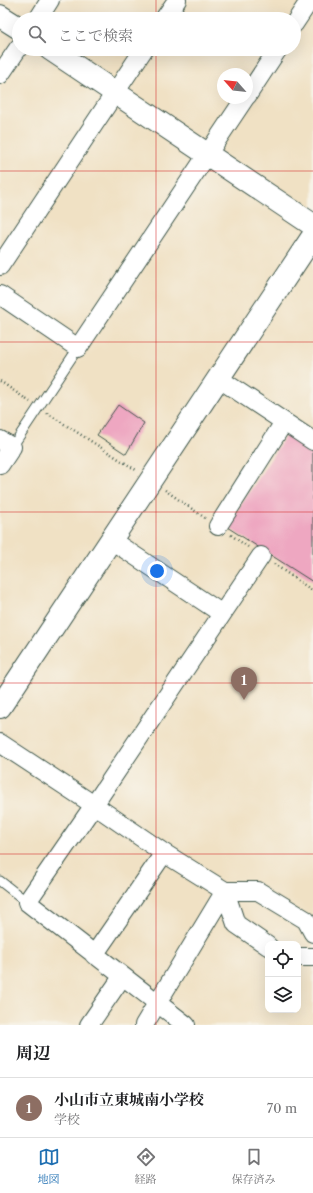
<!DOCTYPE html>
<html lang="ja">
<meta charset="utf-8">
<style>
:root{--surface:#fff;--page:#f6f6f6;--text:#202124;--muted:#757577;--line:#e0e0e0;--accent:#1f6fb2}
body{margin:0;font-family:"Libre Caslon Text","Noto Serif JP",serif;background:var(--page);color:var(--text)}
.controls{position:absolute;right:12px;bottom:12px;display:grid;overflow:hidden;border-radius:8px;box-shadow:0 4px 16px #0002}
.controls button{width:36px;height:36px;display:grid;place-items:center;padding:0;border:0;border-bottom:1px solid var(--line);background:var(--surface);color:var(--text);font:20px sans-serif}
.compass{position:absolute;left:217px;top:68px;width:36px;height:36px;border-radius:50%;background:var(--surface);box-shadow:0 4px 16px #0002;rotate:297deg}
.you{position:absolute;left:157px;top:571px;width:14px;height:14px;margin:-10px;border:3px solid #fff;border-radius:50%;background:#1a73e8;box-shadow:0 0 0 6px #1a73e833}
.badge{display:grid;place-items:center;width:26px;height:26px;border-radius:50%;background:var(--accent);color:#fff;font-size:13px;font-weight:700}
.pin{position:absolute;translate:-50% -33px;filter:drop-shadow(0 1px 2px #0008)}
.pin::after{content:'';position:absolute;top:21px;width:14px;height:12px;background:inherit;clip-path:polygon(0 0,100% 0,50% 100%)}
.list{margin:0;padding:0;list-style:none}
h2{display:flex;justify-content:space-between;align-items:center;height:52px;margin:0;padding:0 16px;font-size:17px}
h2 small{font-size:13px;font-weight:400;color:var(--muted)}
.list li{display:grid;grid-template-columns:26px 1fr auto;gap:12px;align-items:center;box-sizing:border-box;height:60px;padding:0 16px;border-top:1px solid var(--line)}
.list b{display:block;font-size:15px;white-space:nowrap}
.list p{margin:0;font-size:13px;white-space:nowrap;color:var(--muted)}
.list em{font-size:13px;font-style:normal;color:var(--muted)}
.icon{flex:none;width:22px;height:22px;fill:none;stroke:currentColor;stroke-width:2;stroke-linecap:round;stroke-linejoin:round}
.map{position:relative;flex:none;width:313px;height:1025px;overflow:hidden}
.search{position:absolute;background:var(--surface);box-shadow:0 4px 16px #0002;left:12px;right:12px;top:12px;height:44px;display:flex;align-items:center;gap:10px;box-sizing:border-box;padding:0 14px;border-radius:22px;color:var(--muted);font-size:15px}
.sheet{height:112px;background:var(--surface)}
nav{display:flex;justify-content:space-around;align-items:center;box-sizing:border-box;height:56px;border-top:1px solid var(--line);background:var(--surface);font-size:11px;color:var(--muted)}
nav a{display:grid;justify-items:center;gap:2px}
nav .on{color:var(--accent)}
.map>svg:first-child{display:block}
.building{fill:#eea7c1}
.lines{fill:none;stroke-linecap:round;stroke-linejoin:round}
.service-casing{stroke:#3e564a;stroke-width:11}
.minor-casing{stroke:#3e564a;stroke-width:20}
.tertiary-casing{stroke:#3e564a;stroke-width:24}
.path{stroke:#3e564a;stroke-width:2.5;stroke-dasharray:1 3;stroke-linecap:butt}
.service{stroke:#fff;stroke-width:9}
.minor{stroke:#fff;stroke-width:18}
.tertiary{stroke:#fff;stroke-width:22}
.grid{fill:none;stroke:#d62828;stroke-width:1;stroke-opacity:0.55}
</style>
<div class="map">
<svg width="313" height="1025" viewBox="0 0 313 1025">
<rect width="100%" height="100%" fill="#f7f3e8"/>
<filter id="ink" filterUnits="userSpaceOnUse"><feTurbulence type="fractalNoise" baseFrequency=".025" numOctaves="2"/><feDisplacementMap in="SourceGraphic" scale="8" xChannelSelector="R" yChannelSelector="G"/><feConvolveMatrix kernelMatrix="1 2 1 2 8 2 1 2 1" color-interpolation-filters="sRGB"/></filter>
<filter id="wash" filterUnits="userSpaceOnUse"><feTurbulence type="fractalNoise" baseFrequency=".012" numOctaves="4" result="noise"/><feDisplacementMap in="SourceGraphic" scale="16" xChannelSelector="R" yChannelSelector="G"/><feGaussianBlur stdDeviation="0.9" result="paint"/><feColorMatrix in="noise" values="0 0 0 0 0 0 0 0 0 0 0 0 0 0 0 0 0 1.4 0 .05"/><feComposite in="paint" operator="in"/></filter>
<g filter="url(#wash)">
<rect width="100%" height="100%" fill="#f0e1c4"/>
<g id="blocks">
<!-- building -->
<path class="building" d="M118 405 144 423 126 454 97 435Z
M287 433 313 451V582L227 527Z"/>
</g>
</g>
<g filter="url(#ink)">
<use href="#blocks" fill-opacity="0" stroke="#3e564a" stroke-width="1"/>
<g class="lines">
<defs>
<path id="service" d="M12 447 78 348
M0 881 27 902"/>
<path id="minor" d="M38 19 50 0
M164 19 177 0
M294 24 310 0
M0 75 19 47
M247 96 278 49
M0 266 144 49
M0 295 78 348 245 98
M218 378 313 441
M0 440 12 447 0 465
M218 526 284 422
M111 540 221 613
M0 743 94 805 164 853 225 891H258L306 920 313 933
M225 891 236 924 268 946
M94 955 164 853
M298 957H313
M89 1025 122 977
M144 1025 225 891
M186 1025 27 902 94 805 261 556"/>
<path id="tertiary" d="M0 16 19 28
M50 49 313 225
M0 707 313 236"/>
</defs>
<!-- service casing -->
<use href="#service" class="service-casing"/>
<!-- minor casing -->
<use href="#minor" class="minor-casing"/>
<!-- tertiary casing -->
<use href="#tertiary" class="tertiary-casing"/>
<!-- path -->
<path class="path" d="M0 381 30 402
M47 413 136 470
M165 490 205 518
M231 535 248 547
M274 564 313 591"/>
<!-- service -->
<use href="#service" class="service"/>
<!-- minor -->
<use href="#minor" class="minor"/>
<!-- tertiary -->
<use href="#tertiary" class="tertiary"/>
</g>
</g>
<!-- grid -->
<path class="grid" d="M156 0V19M156 49V1025M0 171H313M0 342H313M0 512H313M0 683H313M0 854H313"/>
</svg>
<div class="controls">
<button><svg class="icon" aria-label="locate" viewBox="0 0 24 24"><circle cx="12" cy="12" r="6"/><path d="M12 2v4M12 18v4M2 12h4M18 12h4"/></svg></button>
<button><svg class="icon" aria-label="layers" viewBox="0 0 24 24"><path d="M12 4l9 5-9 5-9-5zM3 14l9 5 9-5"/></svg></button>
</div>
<svg class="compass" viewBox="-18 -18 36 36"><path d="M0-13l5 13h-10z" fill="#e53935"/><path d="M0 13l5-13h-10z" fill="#757577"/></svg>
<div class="you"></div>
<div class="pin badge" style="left:244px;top:700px;background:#8d6e63">1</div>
<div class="search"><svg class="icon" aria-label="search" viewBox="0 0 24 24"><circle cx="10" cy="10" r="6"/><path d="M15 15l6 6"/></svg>ここで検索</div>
</div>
<section class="sheet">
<h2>周辺<small></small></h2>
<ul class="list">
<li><span class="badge" style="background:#8d6e63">1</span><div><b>小山市立東城南小学校</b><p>学校</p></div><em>70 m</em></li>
</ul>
</section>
<nav>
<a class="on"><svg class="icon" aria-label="map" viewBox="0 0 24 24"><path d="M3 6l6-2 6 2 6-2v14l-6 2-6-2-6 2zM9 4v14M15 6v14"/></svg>地図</a>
<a><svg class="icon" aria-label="directions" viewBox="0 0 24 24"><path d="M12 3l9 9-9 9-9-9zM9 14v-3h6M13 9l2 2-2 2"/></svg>経路</a>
<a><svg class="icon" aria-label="saved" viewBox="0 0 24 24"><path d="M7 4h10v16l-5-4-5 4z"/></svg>保存済み</a>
</nav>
